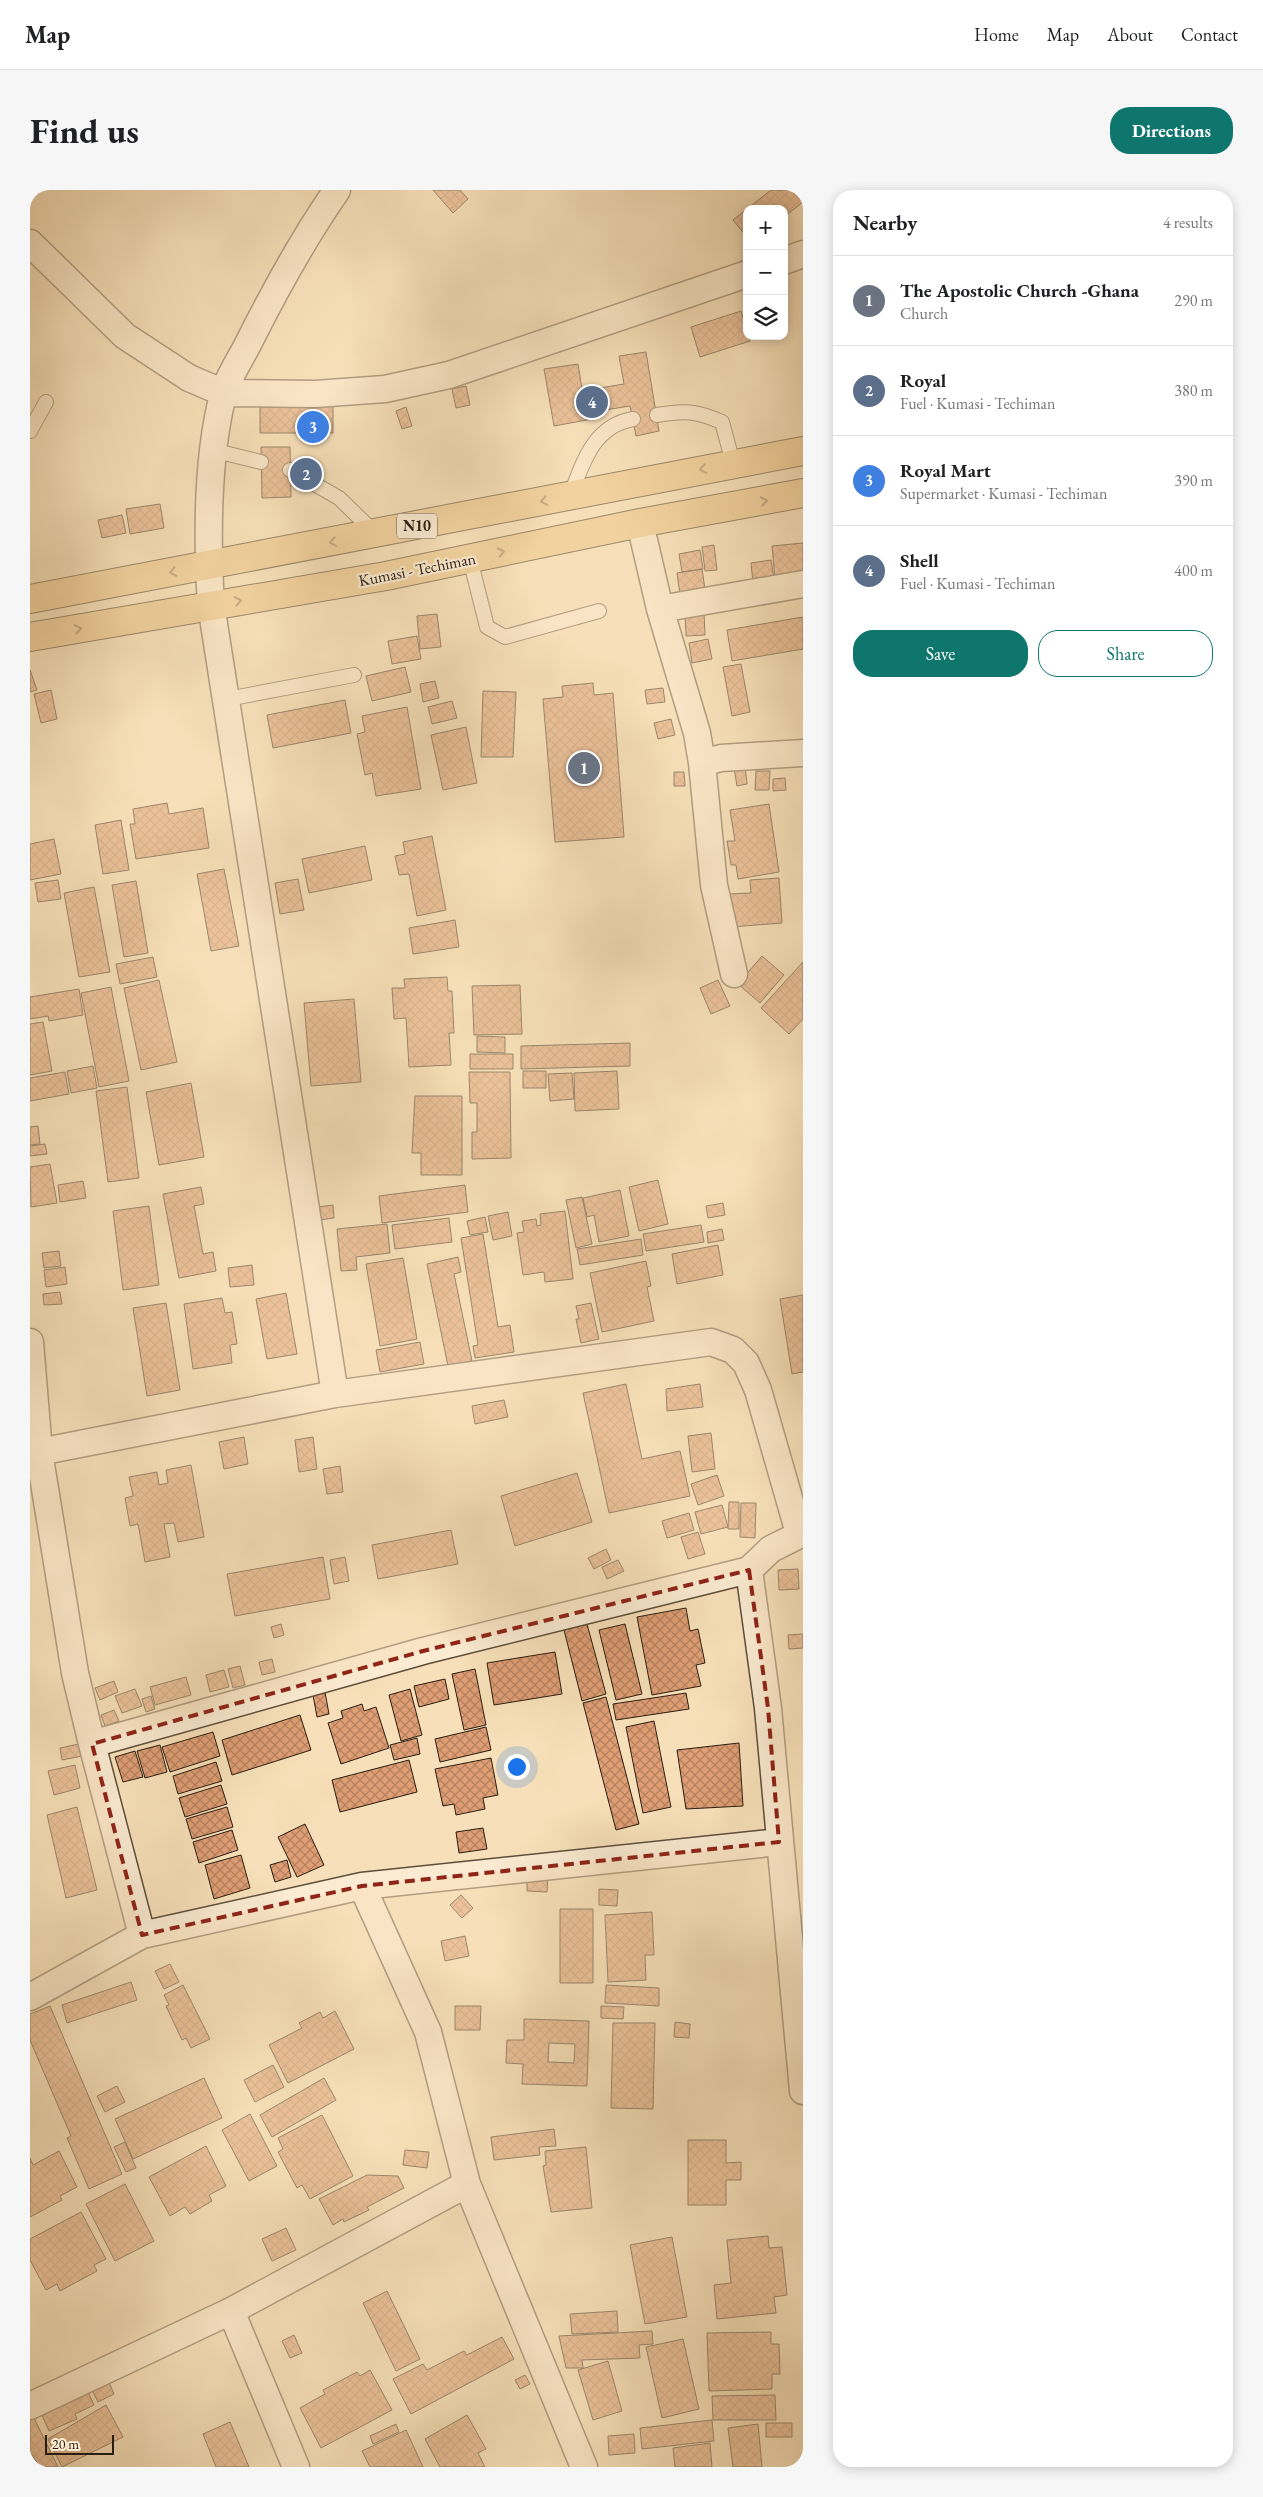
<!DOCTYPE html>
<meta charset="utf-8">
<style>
:root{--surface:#fff;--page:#f6f6f6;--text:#202124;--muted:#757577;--line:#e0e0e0;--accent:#0f766e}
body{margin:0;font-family:"EB Garamond",serif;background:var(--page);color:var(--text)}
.controls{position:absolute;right:15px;top:15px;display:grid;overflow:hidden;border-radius:10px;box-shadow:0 2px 12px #0003}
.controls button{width:45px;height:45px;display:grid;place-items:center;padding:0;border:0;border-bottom:1px solid var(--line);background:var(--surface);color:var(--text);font:25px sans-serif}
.scale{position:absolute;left:15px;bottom:12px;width:69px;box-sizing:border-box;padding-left:5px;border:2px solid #2a1d12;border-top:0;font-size:14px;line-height:18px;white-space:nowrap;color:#2a1d12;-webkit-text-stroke:4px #faebd2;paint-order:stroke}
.you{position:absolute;left:486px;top:1576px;width:18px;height:18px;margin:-12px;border:4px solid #fff;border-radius:50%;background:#1a73e8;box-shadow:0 0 0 8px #1a73e833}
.badge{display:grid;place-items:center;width:32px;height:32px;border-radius:50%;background:var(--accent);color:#fff;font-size:16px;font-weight:700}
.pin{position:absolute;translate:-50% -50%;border:2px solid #fff;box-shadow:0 1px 5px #0006}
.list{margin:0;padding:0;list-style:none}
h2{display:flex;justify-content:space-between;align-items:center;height:65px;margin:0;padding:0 20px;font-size:21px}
h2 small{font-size:16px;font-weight:400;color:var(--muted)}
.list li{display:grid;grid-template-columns:32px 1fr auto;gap:15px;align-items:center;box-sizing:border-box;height:90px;padding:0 20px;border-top:1px solid var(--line)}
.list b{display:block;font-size:19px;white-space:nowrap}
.list p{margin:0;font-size:16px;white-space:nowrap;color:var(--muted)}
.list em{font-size:16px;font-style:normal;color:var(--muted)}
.actions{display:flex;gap:10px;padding:15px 20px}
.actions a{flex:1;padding:11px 0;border:1px solid var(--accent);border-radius:20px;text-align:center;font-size:18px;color:var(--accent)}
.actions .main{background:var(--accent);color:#fff}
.icon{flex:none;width:28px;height:28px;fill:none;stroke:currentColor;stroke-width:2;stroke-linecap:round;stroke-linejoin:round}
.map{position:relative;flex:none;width:773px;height:2277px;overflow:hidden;border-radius:20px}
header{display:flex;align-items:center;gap:30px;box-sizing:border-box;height:70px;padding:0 25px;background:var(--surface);border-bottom:1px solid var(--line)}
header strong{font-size:24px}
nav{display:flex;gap:28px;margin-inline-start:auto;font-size:18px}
.intro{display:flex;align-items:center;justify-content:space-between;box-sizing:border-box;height:120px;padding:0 30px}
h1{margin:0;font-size:35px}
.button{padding:12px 22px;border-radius:20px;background:var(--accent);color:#fff;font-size:18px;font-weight:700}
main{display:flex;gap:30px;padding:0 30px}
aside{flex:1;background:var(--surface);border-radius:20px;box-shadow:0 2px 12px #0003}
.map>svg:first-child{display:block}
.building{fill:url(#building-cross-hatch);stroke:#2a1d12;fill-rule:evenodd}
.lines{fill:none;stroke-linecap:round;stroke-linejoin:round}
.lane-casing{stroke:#5d4e3c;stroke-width:16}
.street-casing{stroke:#5d4e3c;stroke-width:29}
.highway-casing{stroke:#2a1d12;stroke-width:30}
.lane{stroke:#faebd2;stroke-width:14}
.street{stroke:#faebd2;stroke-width:26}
.highway{stroke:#ecc07c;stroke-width:28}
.oneway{stroke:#8b6e47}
.marked{fill:none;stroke:#8f2418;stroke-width:4;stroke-dasharray:10 6;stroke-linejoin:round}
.labels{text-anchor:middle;stroke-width:4.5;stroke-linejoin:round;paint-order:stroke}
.shield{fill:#faebd2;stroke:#685b4c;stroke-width:1}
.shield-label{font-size:15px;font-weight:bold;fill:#2a1d12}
.street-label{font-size:16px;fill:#2a1d12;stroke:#faebd2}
</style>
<header>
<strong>Map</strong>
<nav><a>Home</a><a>Map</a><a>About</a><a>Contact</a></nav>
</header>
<div class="intro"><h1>Find us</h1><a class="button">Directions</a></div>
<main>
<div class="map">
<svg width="773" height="2277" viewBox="0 0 773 2277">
<defs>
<pattern id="building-cross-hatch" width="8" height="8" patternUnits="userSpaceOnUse" patternTransform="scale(1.25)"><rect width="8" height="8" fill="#df9e74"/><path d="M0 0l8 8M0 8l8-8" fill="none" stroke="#b5805e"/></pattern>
</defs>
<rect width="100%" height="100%" fill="#f7e0b9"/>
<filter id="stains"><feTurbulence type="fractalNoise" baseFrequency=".004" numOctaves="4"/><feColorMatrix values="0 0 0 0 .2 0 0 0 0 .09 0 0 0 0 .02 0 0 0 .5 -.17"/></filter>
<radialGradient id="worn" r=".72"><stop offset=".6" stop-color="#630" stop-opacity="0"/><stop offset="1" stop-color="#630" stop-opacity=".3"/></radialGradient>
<!-- building -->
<path class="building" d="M403 0H430L438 9 423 23Z
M741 0H773V12L754 27V19H717Z
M717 19V47L703 30Z
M711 121 720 151 670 167 661 137Z
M616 162 629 241 606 246 600 216 556 223 552 201 594 194 589 166Z
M548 174 557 230 524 236 514 179Z
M436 196 440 215 426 218 422 199Z
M230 216H303V243H230Z
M376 217 382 236 372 239 366 221Z
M231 257H260L261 307 232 308Z
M130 314 134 338 100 344 96 319Z
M92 325 96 343 72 348 68 330Z
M773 353V386L745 389 742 356Z
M684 355 687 380 675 381 672 357Z
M670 360 673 379 652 382 649 364Z
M741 370 744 390 723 393 721 373Z
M672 379 676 406 650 405 647 383Z
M674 422 675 445 656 446 655 423Z
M407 424 411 457 390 459 387 426Z
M773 427V459L702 471 697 440Z
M387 446 391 469 362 474 358 451Z
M678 449 682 469 662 473 659 453Z
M711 474 720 522 702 526 693 477Z
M375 477 381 502 342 511 336 486Z
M0 480 7 500 0 502Z
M405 491 409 508 393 512 390 494Z
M563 493 564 505 583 503 594 647 525 652 513 509 533 507 532 496Z
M633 498 635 512 617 514 615 500Z
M21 500 27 529 11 533 4 504Z
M453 501 486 502 483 567H451Z
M315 510 321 543 243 558 237 525Z
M422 511 427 528 402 534 398 517Z
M377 517 391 599 346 606 342 583 335 585 327 544 335 542 332 526Z
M641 529 645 545 628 549 624 533Z
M436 537 447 593 413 600 401 545Z
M715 576 717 594 707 596 704 578Z
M726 581H740L739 600H725Z
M644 582H654L655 596H644Z
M755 588 756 600 743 601V589Z
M137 613 139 624 173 618 179 658 106 669 100 634H105L103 619Z
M739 614 749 682 708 689 706 675H701L697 651H705L700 620Z
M91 630 99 680 73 684 65 635Z
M402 646 416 720 387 726 379 684 369 685 365 666 375 664 373 652Z
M24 649 31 684 0 690V654Z
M335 656 342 690 279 703 272 669Z
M194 679 209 756 181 761 167 684Z
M749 688 752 733 701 737 699 704 721 703 720 690Z
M268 689 274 720 250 724 245 693Z
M28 690 31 709 8 712 5 693Z
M106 691 118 763 94 767 82 695Z
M64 697 80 782 49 787 34 703Z
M425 730 429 757 383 764 379 738Z
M732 766 754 785 730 813 708 794Z
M123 767 127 787 90 794 86 774Z
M773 772V829L759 844 731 818Z
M417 787 418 801H422L424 843H419L421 875 379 877 376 828 364 829 362 798H375L374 789Z
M129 790 147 872 111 880 94 798Z
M688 790 700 816 681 824 670 798Z
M490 795 492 844 444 845 442 796Z
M81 797 99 891 69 897 51 803Z
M49 799 53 825 19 831 18 826 0 829V807Z
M324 809 331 892 281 896 274 813Z
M13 832 22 881 0 885V834Z
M447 846 475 847V863L447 862Z
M600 853V876L491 879V856Z
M440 864H483V879H440Z
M63 876 67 898 41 903 37 881Z
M493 881H516V898H493Z
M587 881 589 919 545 921 544 883Z
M35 882 39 904 0 911V888Z
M439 882H480L481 968 442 969V942H447V913H440Z
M542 883 544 909 520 911 518 884Z
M161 893 174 967 129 975 116 902Z
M97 897 109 988 78 992 66 901Z
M385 906H432V985H391V963H382Z
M8 936 10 954 0 955V937Z
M15 954 17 964 0 966V956Z
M20 974 27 1013 1 1017 0 977Z
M628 990 638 1034 609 1041 599 997Z
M53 991 56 1008 30 1012 28 995Z
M435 995 438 1022 352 1033 349 1006Z
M171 997 174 1014 164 1016 173 1064 183 1062 186 1081 149 1088 133 1004Z
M590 1000 599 1046 569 1052 564 1025 557 1027 553 1008Z
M552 1007 562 1054 546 1058 536 1010Z
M693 1013 695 1025 678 1028 676 1016Z
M303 1015 304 1028 289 1030 287 1017Z
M119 1016 129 1095 93 1100 83 1021Z
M535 1021 543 1089 515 1092 514 1082 493 1085 487 1043 494 1042 492 1031 506 1029 507 1036 511 1035 510 1024Z
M478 1022 482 1046 463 1050 458 1026Z
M455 1027 458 1042 440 1045 437 1031Z
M419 1028 422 1052 365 1059 362 1035Z
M357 1034 360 1063 326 1067 327 1080 311 1081 307 1039Z
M671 1035 674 1052 616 1061 613 1044Z
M692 1039 694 1050 678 1053 677 1042Z
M453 1044 468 1137 480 1135 484 1162 445 1168 443 1156 448 1155 431 1048Z
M611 1049 613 1065 550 1075 547 1059Z
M688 1055 693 1085 647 1094 642 1064Z
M29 1061 31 1076 14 1078 12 1063Z
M428 1067 431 1082 424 1084 442 1171 418 1176 397 1074Z
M373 1068 387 1149 350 1156 336 1074Z
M616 1071 621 1096 617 1097 624 1131 572 1142 560 1083Z
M222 1075 224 1095 200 1097 198 1078Z
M35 1077 37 1094 16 1097 14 1080Z
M30 1102 32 1114 14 1115 13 1104Z
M256 1103 267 1164 237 1169 226 1109Z
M773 1105V1182L762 1184 750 1109Z
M192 1108 195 1123 202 1122 207 1154 200 1155 202 1173 163 1179 154 1114Z
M136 1113 150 1200 117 1206 103 1118Z
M561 1113 569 1149 551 1153 546 1129H549L546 1116Z
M390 1152 394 1174 350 1182 346 1160Z
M596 1194 612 1269 650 1261 660 1306 579 1323 553 1203Z
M670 1194 673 1217 637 1221 636 1199Z
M474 1210 478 1227 445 1234 442 1216Z
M681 1243 685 1279 662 1282 658 1246Z
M214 1247 218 1274 194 1279 189 1252Z
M283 1247 287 1279 269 1282 265 1250Z
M161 1275 174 1347 148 1352 144 1333 134 1334 140 1367 115 1372 108 1334 100 1336 95 1308 103 1306 99 1287 127 1282 129 1295 138 1293 136 1280Z
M310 1276 313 1302 297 1304 293 1279Z
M547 1283 562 1332 485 1356 471 1306Z
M687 1285 694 1306 668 1315 661 1294Z
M699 1312H709V1339H698Z
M711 1313H726L725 1348 710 1347Z
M692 1315 698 1337 671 1344 665 1322Z
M659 1323 664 1340 637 1348 632 1331Z
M421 1340 428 1374 348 1389 342 1355Z
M668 1342 675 1364 658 1369 651 1347Z
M576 1359 581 1370 564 1379 558 1368Z
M293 1367 300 1409 205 1426 197 1384Z
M315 1367 319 1391 304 1394 300 1370Z
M588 1370 594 1381 577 1389 572 1377Z
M768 1379 769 1399 749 1400 748 1380Z
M656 1418 660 1441 668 1439 675 1473 666 1475 671 1496 622 1505 607 1427Z
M251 1434 254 1445 244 1448 241 1437Z
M557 1434 576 1504 552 1511 534 1440Z
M595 1434 612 1504 586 1510 569 1440Z
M773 1444V1458L759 1459 758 1445Z
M525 1462 532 1504 464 1515 457 1473Z
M242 1469 245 1482 232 1485 229 1472Z
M210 1476 215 1495 203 1498 198 1479Z
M445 1479 456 1535 434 1540 422 1484Z
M194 1480 199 1497 180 1502 176 1485Z
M156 1487 161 1505 125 1515 120 1497Z
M415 1489 419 1509 389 1517 384 1496Z
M84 1491 88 1502 70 1510 65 1498Z
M105 1499 112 1516 92 1523 85 1506Z
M380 1499 392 1545 371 1551 359 1505Z
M295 1502 299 1524 287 1527 283 1505Z
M656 1503 659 1519 586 1530 583 1514Z
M121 1506 125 1519 116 1522 112 1509Z
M576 1507 609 1634 586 1640 553 1513Z
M332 1514 334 1521 346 1517 359 1558 311 1574 298 1533 313 1528 311 1521Z
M84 1520 89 1531 75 1536 71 1525Z
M270 1525 281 1560 202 1585 192 1550Z
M624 1531 641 1617 613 1623 596 1537Z
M456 1537 461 1560 410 1572 405 1549Z
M183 1542 190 1566 140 1582 132 1557Z
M387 1548 390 1564 364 1570 360 1555Z
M709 1553 713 1616 656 1619 647 1560Z
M49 1554 52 1566 32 1570 30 1558Z
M130 1555 137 1582 115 1588 107 1561Z
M105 1561 113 1587 93 1592 85 1567Z
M461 1568 468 1605 453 1608 455 1619 426 1625 424 1614 413 1616 405 1579Z
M379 1570 387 1602 310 1622 302 1590Z
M186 1572 192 1591 148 1604 143 1586Z
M45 1575 50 1598 24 1605 18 1581Z
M191 1595 197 1614 155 1627 149 1608Z
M47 1617 67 1700 36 1708 17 1625Z
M197 1617 203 1637 162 1649 156 1629Z
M275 1634 294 1675 267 1687 248 1647Z
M453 1638 457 1659 429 1663 426 1642Z
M202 1640 208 1660 169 1673 163 1652Z
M211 1665 220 1698 184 1709 175 1675Z
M257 1670 261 1687 245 1692 240 1675Z
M497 1684H518L517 1702 497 1701Z
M569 1699 588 1700 587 1716 569 1715Z
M431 1705 443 1718 432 1728 420 1715Z
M530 1719H563V1793H530Z
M622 1722 624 1765H615L616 1790 578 1792 575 1725Z
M435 1746 439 1766 415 1771 411 1751Z
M140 1774 149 1792 134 1799 125 1781Z
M101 1792 107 1810 37 1833 32 1815Z
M153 1795 180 1849 161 1858 156 1848 152 1850 136 1816 139 1815 134 1805Z
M576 1795 629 1798V1816L575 1813Z
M20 1816 92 1984 59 1999 37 1948 41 1946 0 1850V1824Z
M425 1816H451L450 1840H425Z
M571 1816 594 1817 593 1829 571 1828Z
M305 1821 324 1859 258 1893 239 1855 272 1838 269 1833 290 1822 293 1828Z
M494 1829 559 1831 557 1896 492 1894 493 1874 476 1873 477 1850H494ZM519 1853 545 1854 544 1873 518 1872Z
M645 1832 660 1834 659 1848 644 1847Z
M583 1833H625L623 1919 581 1918Z
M243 1875 254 1897 225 1912 214 1890Z
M174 1888 192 1928 103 1969 85 1929Z
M294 1888 306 1910 242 1947 230 1925Z
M87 1896 95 1912 75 1922 67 1906Z
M220 1924 247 1976 219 1991 192 1940Z
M292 1925 323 1986 280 2009 272 1995 267 1998 248 1962 253 1959 248 1948Z
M524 1939 526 1956 509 1957 510 1965 464 1970 461 1947Z
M658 1950H696V1973L711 1972V1990H696V2015H658Z
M95 1952 106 1978 96 1982 84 1957Z
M176 1956 196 1996 179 2005 182 2011 160 2024 155 2017 140 2026 119 1987Z
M556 1957 562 2018 521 2022 513 1976 516 1975 515 1961Z
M375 1960 399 1962 397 1978 373 1975Z
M29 1961 47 1997 30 2006 32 2010 0 2027V1968L3 1975Z
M337 1985 368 1986 374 1998 337 2017 339 2020 314 2032 313 2029 303 2035 289 2009Z
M95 1994 124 2051 85 2071 56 2014Z
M51 2022 76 2069 64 2075 67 2081 30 2101 27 2094 16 2100 0 2070V2049Z
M256 2038 266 2060 242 2071 232 2049Z
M738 2046 739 2058 752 2057 757 2105 744 2107 746 2123 687 2129 684 2095 701 2093 697 2050Z
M642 2047 657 2127 615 2134 600 2055Z
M357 2101 390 2169 366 2181 333 2113Z
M587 2121 588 2142 542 2144 540 2124Z
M622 2141 623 2154 609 2155 610 2168 552 2170 553 2178H536L529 2146Z
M741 2142V2154H749L750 2184H742V2199L679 2201 677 2143Z
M264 2145 272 2163 260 2168 252 2151Z
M472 2147 484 2169 381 2224 363 2189 393 2174 397 2180 434 2161 437 2165Z
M653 2149 669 2219 632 2228 616 2157Z
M578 2171 592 2221 563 2230 548 2180Z
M340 2180 362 2220 291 2258 270 2218 295 2204 293 2200 327 2182 330 2186Z
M495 2185 500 2194 490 2199 485 2190Z
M78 2190 84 2204 68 2212 61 2198Z
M58 2202 64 2215 45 2224 47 2229 19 2241 11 2223Z
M745 2205 746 2230H683L682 2206Z
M76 2215 93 2247 32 2277 18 2249Z
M437 2225 456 2259 448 2263 455 2277H410L395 2249Z
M3 2226 28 2277H10L0 2262V2228Z
M682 2230 684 2251 612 2259 610 2238Z
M200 2232 219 2277H186L173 2244Z
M736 2233H762V2247H736Z
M366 2234 369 2242 343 2254 340 2246Z
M728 2234 732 2277H703L698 2238Z
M376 2240 393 2277H340L332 2261Z
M604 2244 605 2263 579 2265 578 2246Z
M680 2253 682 2277H645L643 2258Z"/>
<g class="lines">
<defs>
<path id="lane" d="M627 225C655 220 666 221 692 232L703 273
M0 241 16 212
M182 260 231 272
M260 280 309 308 345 343
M540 306C553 273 563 236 603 229
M440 369 457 437 475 447 569 421
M197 509 324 485"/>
<path id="street" d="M0 53 95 146 159 188 194 203 285 204 355 199 419 185 717 84
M754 71 773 64
M610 333 630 419 667 543 672 573 691 568 773 563
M630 419 773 394
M672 573 684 695 704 784
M0 1152 9 1262 45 1483 62 1554 112 1745
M305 1204 181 415C177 351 177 267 193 205 198 187 210 170 218 154 245 100 273 49 307 0
M9 1262 305 1204 681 1152 703 1160 716 1173 728 1200 769 1343
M773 1343 741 1359 719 1380 738 1518 773 1901
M62 1554 393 1461 719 1380
M332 1696 398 1842 437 1994 554 2277
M0 1807 112 1745 332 1696 749 1652
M201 2121 266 2277
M0 2216 201 2121 437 1994"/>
<path id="highway" d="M0 409 773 261
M0 447 356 386 610 333 773 303"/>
</defs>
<!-- lane casing -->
<use href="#lane" class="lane-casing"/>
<!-- street casing -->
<use href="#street" class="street-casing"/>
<!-- highway casing -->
<use href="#highway" class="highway-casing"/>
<!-- lane -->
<use href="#lane" class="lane"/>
<!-- street -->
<use href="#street" class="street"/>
<!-- highway -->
<use href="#highway" class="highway"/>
</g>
<!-- one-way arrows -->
<defs><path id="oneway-chevron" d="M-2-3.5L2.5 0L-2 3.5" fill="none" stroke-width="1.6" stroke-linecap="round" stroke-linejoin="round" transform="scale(1.25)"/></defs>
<g class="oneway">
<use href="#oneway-chevron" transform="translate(673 279) rotate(169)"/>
<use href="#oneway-chevron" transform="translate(514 311) rotate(169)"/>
<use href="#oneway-chevron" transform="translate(734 311) rotate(-10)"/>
<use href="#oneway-chevron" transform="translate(303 352) rotate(169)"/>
<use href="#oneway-chevron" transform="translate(471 362) rotate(-12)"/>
<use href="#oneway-chevron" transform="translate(143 382) rotate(169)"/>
<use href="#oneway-chevron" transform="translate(208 411) rotate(-10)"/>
<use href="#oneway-chevron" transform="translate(48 439) rotate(-10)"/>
</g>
<!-- marked area -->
<path d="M0 0H773V2277H0ZM719 1380 738 1518 749 1652 332 1696 112 1745 62 1554 393 1461Z" fill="#f7e0b9" fill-opacity=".55" fill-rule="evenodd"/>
<path class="marked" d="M719 1380 738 1518 749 1652 332 1696 112 1745 62 1554 393 1461Z"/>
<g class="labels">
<!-- shield labels -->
<rect class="shield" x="367" y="323.5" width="40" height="25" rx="4"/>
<g class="shield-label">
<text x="387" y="341">N10</text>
</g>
<!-- street labels -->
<g class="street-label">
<text transform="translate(387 379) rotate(-11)" y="6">Kumasi - Techiman</text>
</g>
</g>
<rect width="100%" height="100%" filter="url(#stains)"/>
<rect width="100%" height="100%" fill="url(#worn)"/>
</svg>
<div class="controls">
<button>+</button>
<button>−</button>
<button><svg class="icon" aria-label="layers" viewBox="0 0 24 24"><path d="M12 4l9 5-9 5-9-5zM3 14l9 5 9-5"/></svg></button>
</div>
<div class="scale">20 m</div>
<div class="you"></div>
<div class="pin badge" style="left:554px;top:578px;background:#6b7280">1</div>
<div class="pin badge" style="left:276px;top:284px;background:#5c6f8a">2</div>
<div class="pin badge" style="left:283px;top:237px;background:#3f7fe0">3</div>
<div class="pin badge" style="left:562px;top:212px;background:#5c6f8a">4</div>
</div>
<aside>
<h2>Nearby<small>4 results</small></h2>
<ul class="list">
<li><span class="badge" style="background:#6b7280">1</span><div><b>The Apostolic Church -Ghana</b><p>Church</p></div><em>290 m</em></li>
<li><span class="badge" style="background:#5c6f8a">2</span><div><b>Royal</b><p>Fuel · Kumasi - Techiman</p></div><em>380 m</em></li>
<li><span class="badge" style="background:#3f7fe0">3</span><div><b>Royal Mart</b><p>Supermarket · Kumasi - Techiman</p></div><em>390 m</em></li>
<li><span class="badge" style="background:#5c6f8a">4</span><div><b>Shell</b><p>Fuel · Kumasi - Techiman</p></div><em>400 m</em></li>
</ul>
<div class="actions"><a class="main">Save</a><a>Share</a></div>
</aside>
</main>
